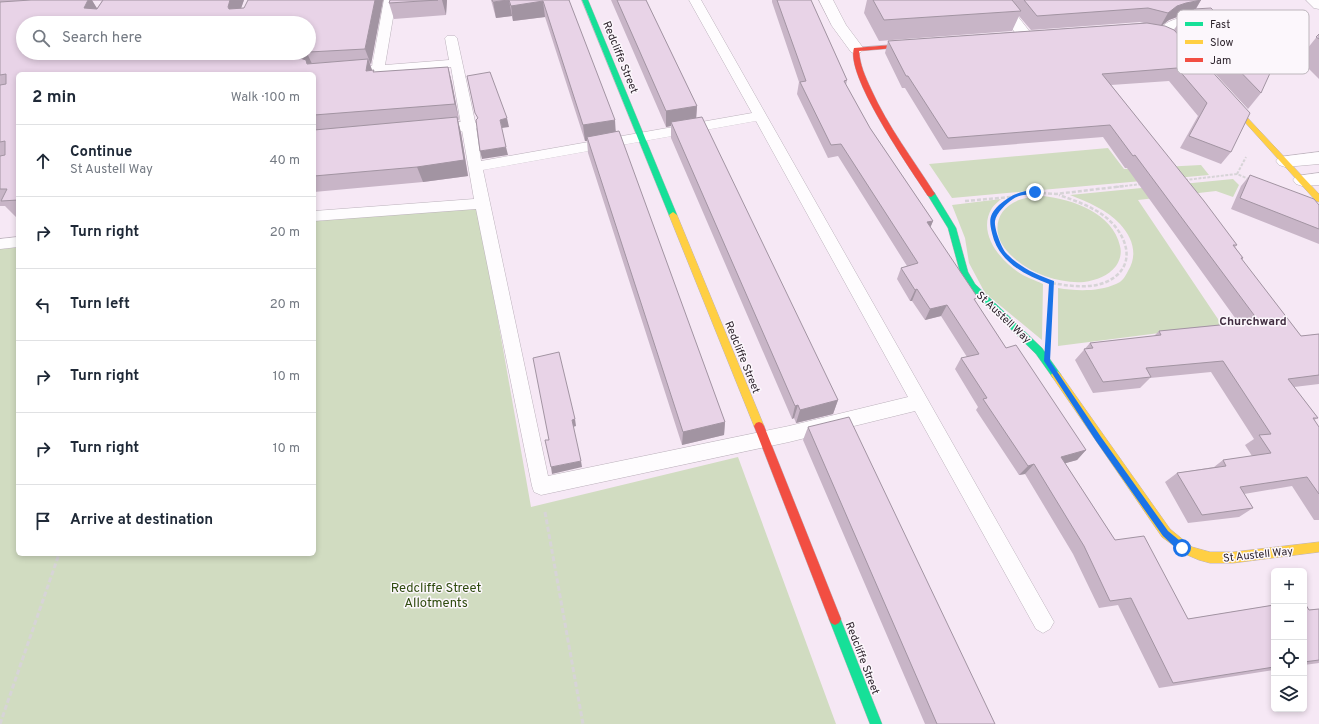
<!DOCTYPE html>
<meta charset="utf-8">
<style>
:root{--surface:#fff;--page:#f2f2f3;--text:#1f2937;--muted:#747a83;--line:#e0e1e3}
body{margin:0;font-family:Overpass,sans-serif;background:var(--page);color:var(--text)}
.controls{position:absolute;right:12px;bottom:12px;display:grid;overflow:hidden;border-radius:6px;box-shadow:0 2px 6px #0003}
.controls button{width:36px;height:36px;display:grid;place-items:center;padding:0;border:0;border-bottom:1px solid var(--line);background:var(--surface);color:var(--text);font:20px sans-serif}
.stop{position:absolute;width:12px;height:12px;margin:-9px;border:3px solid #1a73e8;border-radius:50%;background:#fff}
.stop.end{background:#1a73e8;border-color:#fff;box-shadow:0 1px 4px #0008}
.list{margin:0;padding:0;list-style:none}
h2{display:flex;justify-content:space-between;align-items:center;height:52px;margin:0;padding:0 16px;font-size:17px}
h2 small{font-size:13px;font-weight:400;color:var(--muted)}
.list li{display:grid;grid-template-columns:26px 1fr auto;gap:12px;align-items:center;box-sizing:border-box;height:72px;padding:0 16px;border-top:1px solid var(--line)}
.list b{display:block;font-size:15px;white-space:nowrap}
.list p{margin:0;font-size:13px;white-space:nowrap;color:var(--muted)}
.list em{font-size:13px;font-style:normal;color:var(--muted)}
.icon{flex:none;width:22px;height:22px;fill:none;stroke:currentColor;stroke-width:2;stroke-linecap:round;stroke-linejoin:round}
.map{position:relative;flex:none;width:1319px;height:724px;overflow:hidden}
.search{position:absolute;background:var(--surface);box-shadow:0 2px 6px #0003;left:16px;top:16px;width:300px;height:44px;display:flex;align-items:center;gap:10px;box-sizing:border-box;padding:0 14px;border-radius:22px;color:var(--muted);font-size:15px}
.panel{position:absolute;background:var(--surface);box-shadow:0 2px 6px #0003;left:16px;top:72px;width:300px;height:484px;border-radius:6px}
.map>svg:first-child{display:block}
.green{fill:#d1dcc1}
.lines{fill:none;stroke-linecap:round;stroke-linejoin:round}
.lane-casing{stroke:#bcb2bc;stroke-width:1}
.street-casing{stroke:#bcb2bc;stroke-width:1}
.fast-casing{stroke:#bcb2bc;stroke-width:1}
.slow-casing{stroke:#bcb2bc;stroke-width:1}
.jam-casing{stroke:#bcb2bc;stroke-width:1}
.path-far2{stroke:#d7d4d7;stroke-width:2;stroke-dasharray:3 1.5;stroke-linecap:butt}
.path-far1{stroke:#d7d4d7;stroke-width:2.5;stroke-dasharray:4 2;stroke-linecap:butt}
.path{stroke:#d7d4d7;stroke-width:3;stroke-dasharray:5 2.5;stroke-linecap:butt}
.lane{fill:#fefcfe;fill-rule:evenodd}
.street{fill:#fefcfe;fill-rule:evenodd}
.fast{fill:#16e098;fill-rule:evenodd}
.slow{fill:#ffcf43;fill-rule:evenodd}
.jam{fill:#f24e42;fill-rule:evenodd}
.wall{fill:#c8b5c7;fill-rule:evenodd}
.shaded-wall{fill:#a294a2}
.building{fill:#e8d3e7;stroke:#a294a2}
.route{fill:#1a73e8}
.labels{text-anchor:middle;stroke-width:3;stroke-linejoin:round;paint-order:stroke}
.street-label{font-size:11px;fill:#291f28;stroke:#fcf7fc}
.neighbourhood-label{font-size:12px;font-weight:bold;fill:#422e42;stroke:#fcf7fc}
.near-park-label{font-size:13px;fill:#2f4b0f;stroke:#fcf7fc}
.key{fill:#fcf7fc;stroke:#bdb6bc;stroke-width:1}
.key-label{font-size:11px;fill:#291f28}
</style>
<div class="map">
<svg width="1319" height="724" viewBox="0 0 1319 724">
<rect width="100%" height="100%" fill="#f6e8f5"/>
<!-- green -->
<path class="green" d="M1108 148 1124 169 1201 165 1209 175 952 198 929 164Z
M1233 179 1239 185 1233 197 1216 191 1138 200 1222 325 1058 346V288C1076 291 1098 292 1116 284 1122 282 1125 277 1128 271 1138 255 1133 238 1120 224 1107 210 1088 202 1070 195Z
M1043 196C1072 199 1113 213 1120 246 1122 253 1120 260 1116 266 1108 276 1097 280 1084 282 1057 284 1025 272 1007 251 990 231 996 207 1022 199 1029 197 1036 197 1043 196Z
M1001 199C998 202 994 205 992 208 977 232 999 259 1018 272 1025 277 1035 280 1043 284L1042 340 985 293 969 263 965 238 952 205Z
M478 207 531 507 738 457 836 724H0V249L18 247V554H314V221Z"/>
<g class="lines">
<defs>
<path id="lane" d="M384 0H396L385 65 449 60 445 38 447 36H455L457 38 476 126 481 161 752 113 689 0H701L1050 615 1054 622 1050 629 1043 633 1036 629 915 411 789 442 541 495 534 492 532 486 476 209 314 221V211L474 199 451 67 314 78V74H308L310 71 314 70 372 66ZM756 121 908 397 789 426 548 476 483 170Z
M1223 16 1227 17 1229 19 1227 21 1184 23C1174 26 1169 38 1158 35L1156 33C1171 12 1200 16 1223 16Z
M18 237V247L0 249V239Z"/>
<path id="street" d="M819 0H833L846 25 864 49 861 52 856 54 851 52 832 26Z
M990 0H1005L1034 37 1031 40 1026 42 1021 40Z
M1306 0H1319V9L1314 8Z
M469 121 475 122 478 126 475 130 429 135 423 134 420 130 423 126 429 125Z
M1319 152V164L1285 167 1279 165 1276 161 1279 157Z
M1319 173V185L1302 186 1296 184 1293 180 1296 176Z"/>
<path id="fast" d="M582 0H588L677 215 676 217H670L669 215Z
M931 191 934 192 956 228 968 272 975 284 1042 348 1059 372 1061 375 1059 378H1053L1036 354 969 288 960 272 948 228 927 194Z
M835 613 839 615 882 724H870L829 619 831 615Z"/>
<path id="slow" d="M1226 96 1228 97 1319 194V202L1316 201 1224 99 1223 98Z
M673 212 677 215 764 426 762 429 759 430 756 429 754 426 669 215Z
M1056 371 1059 372 1170 529 1192 547 1210 552H1233L1319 542V552L1233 563H1210L1199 560 1185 554 1162 537 1053 378 1051 375 1053 372Z"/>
<path id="jam" d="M917 43 920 45 919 46 859 51C860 65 865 76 871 89 888 127 913 159 935 194L931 197 928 196C911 170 845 76 854 48Z
M759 422 762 423 764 426 841 619 839 623 835 625 831 623 829 619 754 426 756 423Z"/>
</defs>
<!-- lane casing -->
<use href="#lane" class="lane-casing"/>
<!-- street casing -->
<use href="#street" class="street-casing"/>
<!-- fast casing -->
<use href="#fast" class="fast-casing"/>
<!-- slow casing -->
<use href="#slow" class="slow-casing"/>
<!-- jam casing -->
<use href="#jam" class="jam-casing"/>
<!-- path-far2 -->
<path class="path-far2" d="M1237 174 1246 157
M1185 180 1237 174 1251 180
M1116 187 1142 184"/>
<!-- path-far1 -->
<path class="path-far1" d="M1011 198C1004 204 996 211 993 219 991 225 993 232 995 238 1005 262 1028 274 1052 283L1049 323
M965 201 1011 197 1026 192 1056 194 1124 186
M1052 283C1069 286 1090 289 1106 282 1137 268 1129 238 1108 219 1094 207 1076 201 1059 195"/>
<!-- path -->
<path class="path" d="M545 512 583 724
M0 724 59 554"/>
<!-- lane -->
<use href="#lane" class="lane"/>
<!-- street -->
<use href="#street" class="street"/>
<!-- fast -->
<use href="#fast" class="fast"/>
<!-- slow -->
<use href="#slow" class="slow"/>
<!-- jam -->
<use href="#jam" class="jam"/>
</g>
<!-- wall -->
<path class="wall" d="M0 0H244L241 8 383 0 370 65 372 71 375 72 448 67 452 83 459 120H458L461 133 468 176 423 182 314 192V74H18V217H16L5 206H0ZM92 1H102L97 8ZM23 23H309V53H228L225 59H221L224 53H23Z
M390 0H447L446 15 394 19 389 3Z
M491 0H569L616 132 725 422 724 435 682 445 588 153 587 141H585L545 17 513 21 512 16 496 18Z
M611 0H646L697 106 696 118 838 400 833 414 796 423 794 418 792 419 671 138V126L666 127Z
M772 0H811L847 80 846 85 870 128 933 221 930 228 976 302 1006 348 1086 450 1077 460 1065 463 1115 540 1188 619 1274 605V670L1159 688 1118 605 1099 608 1073 554 1025 474 1019 475 976 410 978 407 955 369 961 358 967 357 941 316 925 320 912 301H910L897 279 901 268 907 266 838 156 828 158 797 94 799 82 772 2Z
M867 0H1201L1196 9 1261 93 1248 109 1178 34 1177 33 1231 152 1221 164 1180 148 1198 116 1169 81 1111 85 1237 245 1235 247 1243 258 1242 260 1301 336 1319 334V384L1294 387 1318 418 1314 420 1319 427V520H1314L1292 486 1244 494 1253 508 1239 517 1188 523 1165 482 1177 473 1214 467 1223 460 1252 456 1245 445 1254 439 1211 372 1150 378 1140 388 1093 393 1075 360 1090 343 1154 336 1159 331 1236 323 1238 322 1127 168H1125L1103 137 943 150 905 88H902L885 53 888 41 1144 23 1140 22 1031 30 1019 16 1012 31 879 41 864 13ZM1183 16 1174 30 1161 26 1169 20 1177 17Z
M1319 34V79L1299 59Z
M1250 175 1319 205V244L1231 209 1241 186Z
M808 427 995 724H925L803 440Z
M1304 602 1309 610 1319 609V663L1304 665Z"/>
<!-- shaded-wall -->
<path class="shaded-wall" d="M88 0H92L99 12 84 8Z
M230 0H244L236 23 228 7Z
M375 0H383L371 65 365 49Z
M442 0H447L446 15Z
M509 0 512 16 496 18 493 2Z
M1201 0 1192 15 1177 17 1169 20 1160 27 1168 13 1177 6 1186 3Z
M543 1 545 17 513 21 511 6Z
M56 53H76L65 74 52 59Z
M209 53H224L216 74 207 59Z
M306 53H307L314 68 300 58 302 54Z
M368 59 374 75 366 71Z
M448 67 452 83 459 120 455 104Z
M697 106 696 121 671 122V126L666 127V111Z
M457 117 461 133 468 176 423 182 417 167Z
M507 118 509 127 502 128 500 120Z
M615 120 616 136 587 137V141H585L583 125Z
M506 147 508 155 482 159 480 151Z
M933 221 928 233 927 222Z
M917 289 912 301H910L915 290Z
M947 305 941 316 925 320 930 309Z
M838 400 833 414 796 423 800 410Z
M798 405 794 418 792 419 795 406Z
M575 419 576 426 573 427 572 420Z
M725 422 724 435 682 445 683 432Z
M1086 450 1077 460 1052 467 1061 457Z
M581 461 582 467 552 474 551 467Z
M1034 464 1025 474 1019 475 1028 466Z"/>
<!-- building -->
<path class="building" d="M31 0H88L84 8 97 9 103 0H230L228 7 229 9 244 8 248 0H375L365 49 309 52V23H23V53H56L52 59H67L70 53H209L207 59H225L228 53H306L302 54 300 58 306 60 307 64 368 59 366 71 374 70 373 72 448 67 455 104 314 115V74H18V200L1 201 7 189H0V156L5 155V141L0 142V85L6 84V74L0 75V2Z
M390 0H438L389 3Z
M492 0H508L493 2Z
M509 0H569L615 120 583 125 543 1 511 6Z
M617 0H646L697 106 666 111Z
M777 0H811L847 80 844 81 870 128 933 221 927 222 978 298 974 299 1006 348 1016 345 1086 450 1061 457 1115 540 1144 536 1188 619 1274 605V667L1173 683 1131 598 1110 601 1084 546 1034 464 1028 466 983 399 987 398 961 358 979 354 947 305 930 309 917 289 915 290 901 268 918 263 841 144 831 145 800 82 806 81Z
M873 0H1012L1021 11 884 20Z
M1024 0H1201L1186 3 1177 6 1168 13 1148 8 1037 16Z
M1211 8 1271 71 1261 93 1188 18 1183 16 1194 9Z
M1147 23 1165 26 1174 30 1250 113 1231 152 1189 136 1207 103 1177 68 1102 74 1204 201 1237 245H1233L1243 258H1241L1301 336 1319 334V375L1288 379 1318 418H1313L1319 427V494L1307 477 1240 487 1253 508 1202 515 1177 473 1226 466 1223 460 1271 453 1259 435 1271 434 1223 361 1146 368 1151 377 1103 382 1084 349 1093 348 1090 343 1161 335 1159 331 1240 323 1238 321 1257 319 1135 155 1133 156 1110 125 948 138 908 76H906L888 41Z
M1319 34V39L1316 37Z
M490 72 507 118 500 120 506 147 480 151 476 120 478 118 475 113 467 76Z
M457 117 464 160 417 167 314 176V130Z
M702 117 838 400 800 410 798 405 795 406 671 122Z
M619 131 725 422 683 432 587 137Z
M1250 175 1314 199 1319 205V229L1240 198Z
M559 352 575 419 572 420 581 461 551 467 545 440H549L533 358Z
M849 417 995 724H937L808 427Z
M1304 602 1309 610 1319 609V660L1304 662Z"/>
<!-- route -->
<path class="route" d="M1035 190 1038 192 1037 193C1029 195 1020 194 1013 199 1007 203 996 213 995 221 994 228 1001 247 1006 253 1019 267 1037 275 1054 281L1050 361 1101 437 1168 531 1185 545V551H1179L1163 536 1096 441 1044 361 1049 284C1024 275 998 261 992 233 989 220 989 215 999 205 1010 195 1020 191 1035 190Z"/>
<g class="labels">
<!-- street labels -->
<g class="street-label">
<text transform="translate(621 57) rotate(68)" y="4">Redcliffe Street</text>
<text transform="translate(1004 317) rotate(43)" y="4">St Austell Way</text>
<text transform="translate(743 357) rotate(68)" y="4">Redcliffe Street</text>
<text transform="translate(1258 554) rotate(-6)" y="4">St Austell Way</text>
<text transform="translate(863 658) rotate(69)" y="4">Redcliffe Street</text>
</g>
<!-- neighbourhood labels -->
<g class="neighbourhood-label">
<text x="1253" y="325">Churchward</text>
</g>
<!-- near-park labels -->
<g class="near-park-label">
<text x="436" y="592">Redcliffe Street<tspan x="436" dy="15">Allotments</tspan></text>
</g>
</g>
<!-- legend -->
<rect x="1177" y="10" width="132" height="64" rx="6" class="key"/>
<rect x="1185" y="22" width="18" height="4" fill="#16e098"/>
<rect x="1185" y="40" width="18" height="4" fill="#ffcf43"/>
<rect x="1185" y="58" width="18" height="4" fill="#f24e42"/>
<g class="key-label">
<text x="1210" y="28">Fast</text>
<text x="1210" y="46">Slow</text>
<text x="1210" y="64">Jam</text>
</g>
</svg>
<div class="controls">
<button>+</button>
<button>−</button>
<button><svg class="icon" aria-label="locate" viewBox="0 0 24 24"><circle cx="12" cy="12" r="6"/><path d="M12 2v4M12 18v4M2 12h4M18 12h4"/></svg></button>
<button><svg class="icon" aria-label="layers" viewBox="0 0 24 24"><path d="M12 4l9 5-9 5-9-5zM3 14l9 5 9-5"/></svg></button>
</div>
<div class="stop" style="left:1182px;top:548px"></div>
<div class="stop end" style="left:1035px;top:192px"></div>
<div class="search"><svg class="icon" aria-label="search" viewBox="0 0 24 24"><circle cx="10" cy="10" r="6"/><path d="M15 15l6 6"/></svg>Search here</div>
<section class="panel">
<h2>2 min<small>Walk · 100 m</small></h2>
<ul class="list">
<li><svg class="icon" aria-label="ahead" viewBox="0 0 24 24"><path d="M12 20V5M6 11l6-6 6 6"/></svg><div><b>Continue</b><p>St Austell Way</p></div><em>40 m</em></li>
<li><svg class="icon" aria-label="right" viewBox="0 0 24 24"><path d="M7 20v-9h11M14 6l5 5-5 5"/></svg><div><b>Turn right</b></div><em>20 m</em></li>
<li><svg class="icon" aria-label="left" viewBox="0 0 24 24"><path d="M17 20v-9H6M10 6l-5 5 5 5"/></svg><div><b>Turn left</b></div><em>20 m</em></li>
<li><svg class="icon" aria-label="right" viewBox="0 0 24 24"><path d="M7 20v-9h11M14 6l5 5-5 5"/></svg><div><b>Turn right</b></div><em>10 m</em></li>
<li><svg class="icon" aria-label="right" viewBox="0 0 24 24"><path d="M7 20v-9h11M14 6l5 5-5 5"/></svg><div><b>Turn right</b></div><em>10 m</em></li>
<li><svg class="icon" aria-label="arrive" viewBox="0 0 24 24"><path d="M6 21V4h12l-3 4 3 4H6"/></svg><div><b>Arrive at destination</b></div></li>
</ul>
</section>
</div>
